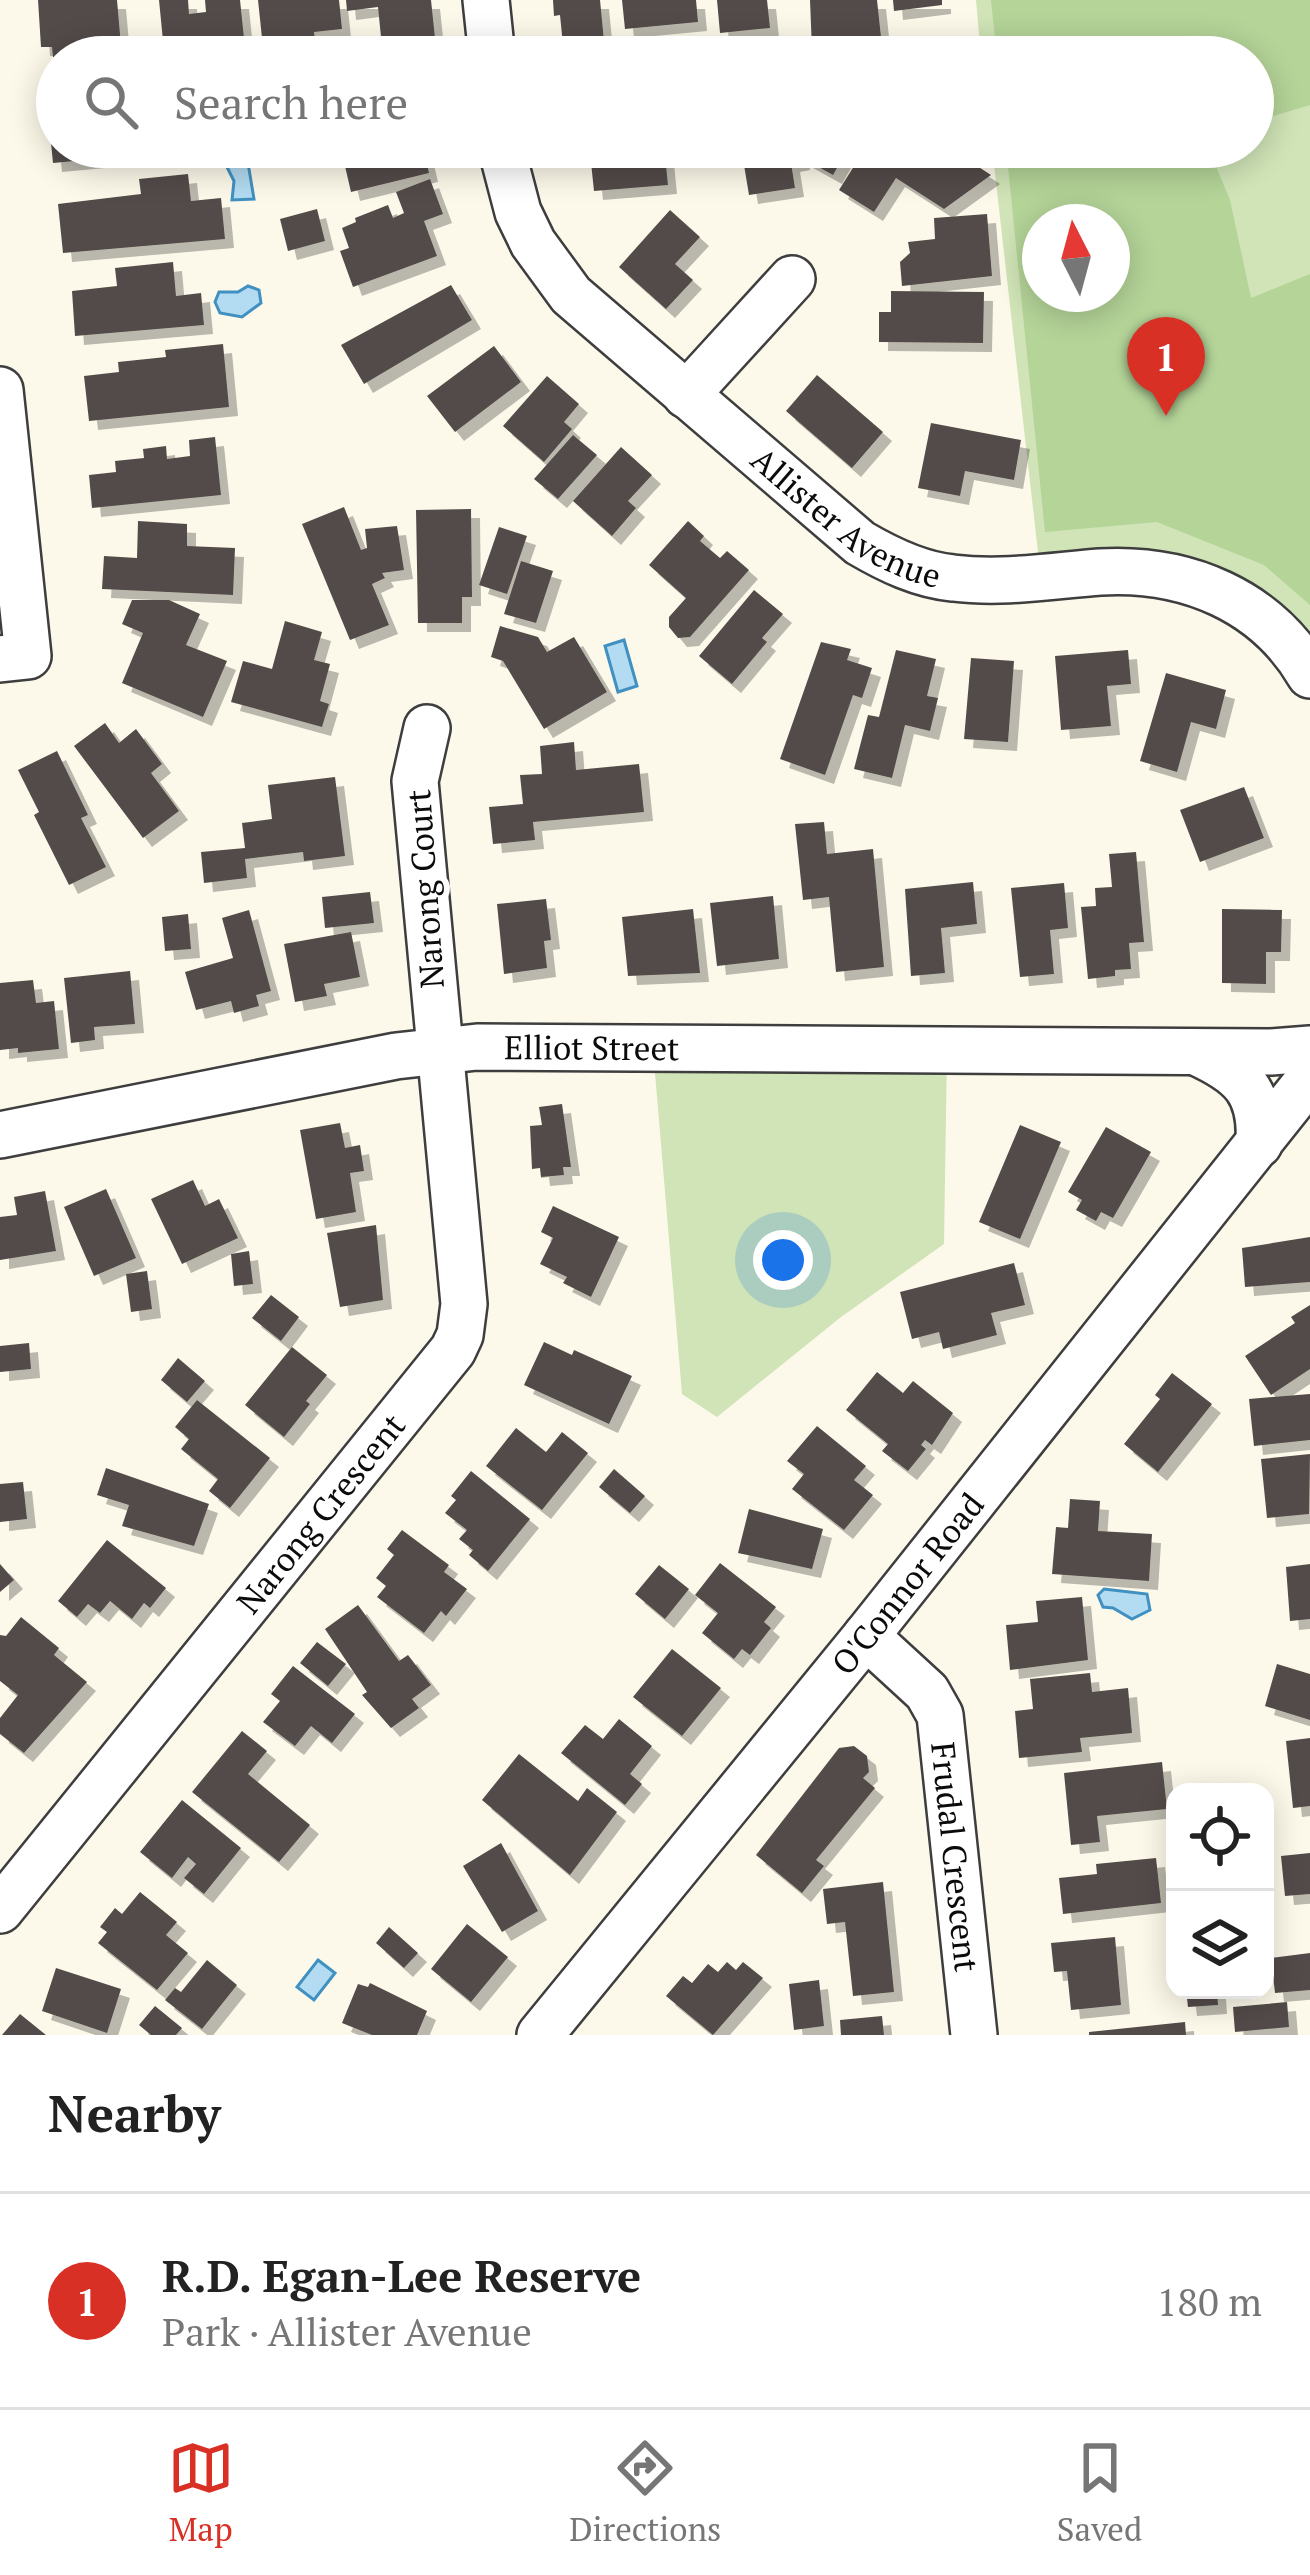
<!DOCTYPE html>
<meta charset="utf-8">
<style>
:root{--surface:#fff;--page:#f6f6f6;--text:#222;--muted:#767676;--line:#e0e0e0;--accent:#d93025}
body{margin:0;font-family:"PT Serif",serif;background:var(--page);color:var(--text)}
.controls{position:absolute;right:36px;bottom:36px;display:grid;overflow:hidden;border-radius:24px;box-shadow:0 6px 30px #0003}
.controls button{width:108px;height:108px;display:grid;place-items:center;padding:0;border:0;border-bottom:3px solid var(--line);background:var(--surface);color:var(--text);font:60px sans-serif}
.compass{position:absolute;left:1022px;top:204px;width:108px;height:108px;border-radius:50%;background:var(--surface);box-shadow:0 6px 30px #0003;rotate:354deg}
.you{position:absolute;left:783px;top:1260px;width:42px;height:42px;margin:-30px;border:9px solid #fff;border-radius:50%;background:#1a73e8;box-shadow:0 0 0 18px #1a73e833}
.badge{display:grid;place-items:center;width:78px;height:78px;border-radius:50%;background:var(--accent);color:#fff;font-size:39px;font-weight:700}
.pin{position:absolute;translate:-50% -99px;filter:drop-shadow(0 3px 6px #0008)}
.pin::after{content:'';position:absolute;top:63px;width:42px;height:36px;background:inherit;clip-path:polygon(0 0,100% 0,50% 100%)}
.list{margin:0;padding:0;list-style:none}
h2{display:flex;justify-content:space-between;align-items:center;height:156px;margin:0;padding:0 48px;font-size:51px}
h2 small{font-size:39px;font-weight:400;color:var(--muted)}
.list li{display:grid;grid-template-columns:78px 1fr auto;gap:36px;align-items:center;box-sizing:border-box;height:216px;padding:0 48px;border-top:3px solid var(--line)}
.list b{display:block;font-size:45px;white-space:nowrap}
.list p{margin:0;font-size:39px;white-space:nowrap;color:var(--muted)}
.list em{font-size:39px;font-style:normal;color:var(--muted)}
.icon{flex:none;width:66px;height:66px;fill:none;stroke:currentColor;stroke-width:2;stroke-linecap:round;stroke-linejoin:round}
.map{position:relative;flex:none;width:1310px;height:2035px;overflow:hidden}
.search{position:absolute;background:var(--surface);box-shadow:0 6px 30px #0003;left:36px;right:36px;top:36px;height:132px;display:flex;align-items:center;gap:30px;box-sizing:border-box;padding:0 42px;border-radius:66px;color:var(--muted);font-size:45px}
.sheet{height:372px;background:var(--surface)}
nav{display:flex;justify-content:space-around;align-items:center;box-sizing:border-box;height:168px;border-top:3px solid var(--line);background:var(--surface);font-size:33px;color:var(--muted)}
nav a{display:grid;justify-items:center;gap:6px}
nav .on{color:var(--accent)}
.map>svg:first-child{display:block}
.green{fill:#d0e4b7;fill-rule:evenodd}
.forest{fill:#b4d498;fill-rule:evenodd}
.water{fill:#b3dbf1;stroke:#4091c2;stroke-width:3}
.building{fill:#534c48;filter:url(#shadow)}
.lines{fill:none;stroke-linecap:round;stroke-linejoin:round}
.minor-casing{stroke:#3e3e3e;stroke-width:50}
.minor{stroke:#fff;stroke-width:45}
.labels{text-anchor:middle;stroke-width:12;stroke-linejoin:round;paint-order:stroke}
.street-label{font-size:33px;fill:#0b0b0b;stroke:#fff}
</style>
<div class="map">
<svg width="1310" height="2035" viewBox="0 0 1310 2035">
<defs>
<filter id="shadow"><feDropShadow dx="9" dy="9" stdDeviation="0" flood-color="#0004"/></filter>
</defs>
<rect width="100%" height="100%" fill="#fdf9ea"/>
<!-- green -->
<path class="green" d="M976 0H1310V675L1243 602 1041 579 992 147H1253V57H981ZM1040 222H1112V294H1040Z
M653 1049 947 1050 944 1244 841 1317 717 1417 682 1394Z"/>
<!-- forest -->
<path class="forest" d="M991 0H1310V105L1253 122V57H997Z
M1006 147H1208L1230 200 1251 298 1310 274V605L1264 565 1157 522 1045 532ZM1040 222H1112V294H1040Z"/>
<!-- water -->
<path class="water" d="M230 155 247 157 254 199 232 200 234 181 225 163Z
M248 286 259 290 261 303 242 317 220 313 215 302 219 292H238Z
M624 640 637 686 618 692 605 646Z
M1104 1589 1147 1594 1150 1610 1132 1619 1113 1608 1103 1607 1098 1595Z
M318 1960 335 1973 314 2000 297 1987Z"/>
<!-- building -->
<path class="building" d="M38 0H117L122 57H53L52 47H41Z
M159 0H188L189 14 206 12 205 0H240L246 57H205L204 47 164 51Z
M258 0H339L342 29 314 32 317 57H264Z
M346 0H431L437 57H383L378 7 347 11Z
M553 0H600L604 41 563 45 560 15 554 16Z
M622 0H696L698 22 625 29Z
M717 0H767L770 28 720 33Z
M810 0H877L881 37 836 42 837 47 812 50Z
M893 0H942V5L894 11Z
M57 81V147H138L139 155 53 163 45 82Z
M423 147 429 173 351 192 341 149Z
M596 147H687L688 152 665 155 668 185 594 191 590 153H596Z
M741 147H799L801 161 791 163 795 188 749 195Z
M810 147H849L833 175 804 159Z
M866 147H912L921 153 925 147H948L991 175 944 209 896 178 874 212 839 190Z
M188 174 191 201 221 198 225 239 63 253 58 204 141 194 139 179Z
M430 179 443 214 424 221 437 256 353 287 340 251 349 248 342 228 356 222 355 218 388 205 393 218 404 213 396 192Z
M317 209 325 241 288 251 280 219Z
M670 210 700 237 675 264 693 280 666 309 619 267Z
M987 214 992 276 902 286 900 262 910 253 908 242 935 239 934 218Z
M173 262 176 296 201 293 204 325 75 336 72 291 117 286 115 268Z
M451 285 472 320 364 384 341 345Z
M891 291 984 292 983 343 879 342V312H891Z
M223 344 229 407 89 421 84 376 119 372 118 362 166 357 165 350Z
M494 346 521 382 455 432 427 396Z
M817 375 883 432 852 468 786 411Z
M547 376 579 404 564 422 572 429 544 462 503 426Z
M931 423 1021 440 1014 480 965 471 960 496 918 488Z
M573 435 597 455 558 499 534 479Z
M215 437 221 495 92 508 89 475 116 472 115 461 144 458 143 449 166 446 167 459 190 456 189 440Z
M621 447 652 475 628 501 636 508 612 536 573 501Z
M344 507 361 550 367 548 365 529 397 526 404 570 382 573 385 578 372 584 389 625 350 640 302 524Z
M471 509 472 597H462V623H418L416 510Z
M138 521 187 524V546L235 548 233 595 102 589 104 556 137 558Z
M688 521 704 536 700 541 720 558 727 551 749 570 690 637 678 638 669 627V617L686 598 649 565Z
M499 527 527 536 507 594 479 585Z
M521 561 553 571 536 623 504 614Z
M754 590 783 614 762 638 767 642 732 684 699 656Z
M132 600H169L200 614 186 645 227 661 203 717 122 683 143 633 122 624Z
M285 621 322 632 314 660 330 664 320 701 329 704 322 727 231 702 243 661 272 669Z
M500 626 538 637 547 652 574 637 607 692 544 729 503 661 491 657Z
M821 642 851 649 847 660 872 668 862 698 853 695 825 775 780 759Z
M896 650 936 659 927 696 938 698 930 731 905 725 892 778 854 769 868 715 879 717Z
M1128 650 1131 684 1107 686 1111 726 1061 730 1055 656Z
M971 658 1014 661 1008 742 964 739Z
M1166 673 1226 690 1216 729 1191 722 1177 772 1140 761Z
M105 723 119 743 136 729 162 764 151 773 179 811 143 838 74 746Z
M574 742 576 770 639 764 644 812 533 822 535 840 493 844 489 807 523 804 520 775 542 774 540 746Z
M57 751 88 815 81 818 106 867 69 885 34 815 39 812 18 770Z
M335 777 345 856 304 861 303 852 245 859 247 878 204 883 201 852 245 848 242 823 272 819 268 785Z
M1244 787 1264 838 1200 862 1180 810Z
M824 822 827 854 873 849 884 967 836 972 829 897 803 900 795 824Z
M1136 852 1144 942 1129 943 1131 969 1115 970V976L1088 979 1081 907 1096 906 1095 888 1112 887 1109 854Z
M973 882 977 924 941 928 945 973 911 976 905 889Z
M1064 883 1068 928 1050 930 1054 974 1020 977 1011 888Z
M370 892 374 923 325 928 322 897Z
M773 896 779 959 717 966 710 903Z
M546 899 551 940 544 941 547 968 504 974 497 904Z
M693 909 700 973 628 976 622 917Z
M1222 909 1282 910 1281 952H1266V984L1222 983Z
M249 910 271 991 256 995 259 1006 234 1013 231 1001 196 1010 185 972 233 958 222 918Z
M188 914 191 949 165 951 162 917Z
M351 932 360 977 324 984 327 996 295 1002 284 944Z
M130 971 135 1024 94 1027 95 1040 71 1043 64 978Z
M33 980 36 1003 54 1001 59 1049 18 1053V1048L0 1050V983Z
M562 1104 571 1167H563L564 1175 541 1177 540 1168 532 1169 530 1126 542 1125 539 1107Z
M340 1123 345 1148 360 1145 364 1171 350 1173 356 1212 316 1219 300 1130Z
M1020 1125 1061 1142 1020 1239 979 1222Z
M1106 1127 1151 1152 1113 1218 1101 1212 1096 1221 1076 1210 1082 1200 1068 1192Z
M193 1180 205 1206 219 1199 238 1238 182 1264 151 1199Z
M106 1189 136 1258 94 1276 64 1207Z
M45 1191 56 1251 0 1260V1217L17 1215 14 1197Z
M553 1206 619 1237 591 1297 563 1283 567 1277 540 1264 553 1238 541 1232Z
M376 1225 383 1300 340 1307 327 1233Z
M1310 1237V1282L1245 1287 1242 1248Z
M249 1251 253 1284 234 1286 231 1254Z
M1014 1263 1025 1305 991 1313 997 1335 943 1349 939 1332 912 1339 900 1292Z
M147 1271 152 1309 131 1312 126 1274Z
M271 1295 299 1317 281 1341 252 1318Z
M1310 1305V1369L1271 1395 1245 1356 1295 1323 1291 1317Z
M544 1342 572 1355 574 1350 632 1376 609 1424 524 1385Z
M29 1343 31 1369 0 1372V1346Z
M292 1347 327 1375 306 1401 310 1404 284 1437 245 1405Z
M178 1358 205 1381 187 1402 161 1380Z
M877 1372 903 1393 913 1381 953 1413 932 1445 925 1440 921 1445 926 1449 908 1471 882 1451 888 1444 846 1410Z
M1172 1373 1212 1404 1158 1472 1124 1444 1160 1399 1155 1395Z
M1310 1394V1440L1254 1446 1249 1399Z
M197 1400 270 1458 230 1508 209 1491 218 1479 181 1449 189 1439 175 1427Z
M817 1426 866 1466 854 1480 873 1495 844 1530 792 1489 804 1474 787 1461Z
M516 1428 546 1452 562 1432 588 1453 542 1510 486 1466Z
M1310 1454 1309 1514 1267 1518 1261 1459Z
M106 1468 209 1504 194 1546 122 1526 129 1505 97 1495Z
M614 1469 645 1496 630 1513 599 1487Z
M471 1471 530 1519 488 1571 469 1555 473 1550 459 1539 467 1530 445 1513 456 1500 451 1496Z
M23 1482 27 1519 0 1522V1484Z
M1070 1499 1100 1501 1098 1531 1152 1534 1149 1581 1052 1574 1056 1527 1068 1528Z
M749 1509 823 1529 812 1569 738 1553Z
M402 1530 449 1565 444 1572 467 1589 446 1616 441 1611 424 1633 377 1597 386 1586 376 1578 394 1555 387 1549Z
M107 1540 166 1588 150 1608 144 1603 132 1619 110 1601 100 1613 88 1604 77 1617 58 1601Z
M720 1563 776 1607 764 1622 771 1628 750 1655 742 1649 734 1659 702 1633 718 1613 695 1595Z
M0 1564 14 1580 0 1592Z
M1310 1564V1619L1290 1621 1286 1567Z
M659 1565 689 1589 665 1619 635 1594Z
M1082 1597 1088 1660 1010 1670 1006 1625 1038 1622 1036 1601Z
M358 1605 399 1661 408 1655 431 1685 412 1699 419 1708 391 1728 362 1695 367 1692 325 1629Z
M21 1617 59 1648 54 1655 87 1682 24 1753 0 1734V1718L18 1695 0 1681V1635L6 1636Z
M317 1642 346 1664 328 1686 300 1663Z
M672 1649 721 1688 682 1736 633 1697Z
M1277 1664 1310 1674V1720L1265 1706Z
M293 1666 355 1714 332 1743 311 1726 295 1746 263 1722 280 1701 271 1694Z
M1090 1673 1092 1692 1128 1688 1132 1733 1080 1738 1082 1752 1019 1758 1015 1711 1033 1709 1030 1679Z
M619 1719 652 1746 630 1774 642 1784 625 1805 561 1753 585 1725 603 1739Z
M242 1731 267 1751 248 1774 310 1825 279 1862 192 1792Z
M1310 1738V1806L1293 1808 1286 1741Z
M854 1746 867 1756 869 1772 863 1778 875 1788 816 1860 824 1866 802 1893 756 1855 839 1748Z
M519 1754 578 1801 587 1788 617 1812 570 1875 482 1800Z
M1162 1762 1167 1809 1097 1816 1100 1842 1071 1845 1064 1773Z
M182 1800 241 1848 204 1894 184 1878 196 1864 188 1857 172 1878 140 1852Z
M501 1843 538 1911 502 1932 463 1866Z
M1310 1853V1894L1285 1896 1281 1856Z
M1156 1858 1161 1903 1063 1914 1059 1878 1097 1874 1096 1864Z
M883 1882 894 1992 853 1996 845 1922 827 1924 823 1889Z
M140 1892 177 1922 166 1935 188 1953 157 1990 98 1943 107 1932 100 1927 115 1908 122 1914Z
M467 1924 508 1957 471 2002 431 1969Z
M389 1927 418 1953 404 1968 376 1943Z
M1115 1937 1121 2005 1071 2010 1067 1971 1054 1972 1051 1943Z
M1310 1953V1990L1275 1993 1271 1958Z
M207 1960 237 1985 202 2029 165 2000 175 1988 181 1992Z
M727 1962 736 1970 743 1962 763 1978 713 2035 666 1996 683 1976 692 1983 708 1964 718 1972Z
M56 1968 121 1989 107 2033 42 2011Z
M819 1980 824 2026 794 2030 789 1984Z
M370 1983 427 2011 417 2035H372L342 2023 358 1984 368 1987Z
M1186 1990H1217L1218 2005 1188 2007Z
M1287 2002 1289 2027 1235 2032 1233 2007Z
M155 2006 182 2028 176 2035H151L139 2025Z
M20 2014 46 2035H2Z
M882 2016 884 2035H841L840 2020Z
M1185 2022 1186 2035H1089V2032Z"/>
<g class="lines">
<defs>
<g id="minor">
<path d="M486 0 492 57"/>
<path id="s1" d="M501 147 518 212 533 243 571 295 860 543C889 560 920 575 953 578 1003 584 1050 576 1100 572 1186 567 1266 600 1310 675"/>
<path d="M0 390 28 656 0 659"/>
<path d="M686 395 792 279"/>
<path d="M1196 1052C1242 1073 1262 1091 1259 1144"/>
<path id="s2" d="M0 1135 396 1056 477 1047 1271 1052 1310 1049"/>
<path id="s3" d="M866 1636 927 1692 940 1715 974 2035"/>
<path id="s4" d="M0 1910 453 1350 460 1335 464 1304 415 781 427 728"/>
<path id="s5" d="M540 2035 866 1636 1310 1078"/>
</g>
</defs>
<!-- minor casing -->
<use href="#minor" class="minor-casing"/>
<!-- minor -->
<use href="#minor" class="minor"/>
</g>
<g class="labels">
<!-- street labels -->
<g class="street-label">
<text dy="12" stroke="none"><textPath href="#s1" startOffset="522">Allister Avenue</textPath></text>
<text transform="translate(425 889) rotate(-94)" y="12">Narong Court</text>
<text dy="12" stroke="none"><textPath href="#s2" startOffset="600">Elliot Street</textPath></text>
<text dy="12" stroke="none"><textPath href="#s4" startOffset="510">Narong Crescent</textPath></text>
<text dy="12" stroke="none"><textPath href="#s5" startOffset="582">O'Connor Road</textPath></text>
<text dy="12" stroke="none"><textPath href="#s3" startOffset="252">Frudal Crescent</textPath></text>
</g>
</g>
</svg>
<div class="controls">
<button><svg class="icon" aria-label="locate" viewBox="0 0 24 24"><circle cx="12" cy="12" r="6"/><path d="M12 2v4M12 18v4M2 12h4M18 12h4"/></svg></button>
<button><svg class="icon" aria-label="layers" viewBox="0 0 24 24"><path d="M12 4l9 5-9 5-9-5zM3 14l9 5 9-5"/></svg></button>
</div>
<svg class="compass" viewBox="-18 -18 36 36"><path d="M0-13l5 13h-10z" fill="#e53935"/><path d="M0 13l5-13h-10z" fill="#767676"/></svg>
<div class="you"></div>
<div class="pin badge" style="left:1166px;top:416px">1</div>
<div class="search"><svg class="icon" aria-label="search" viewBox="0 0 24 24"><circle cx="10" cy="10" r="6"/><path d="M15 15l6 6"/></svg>Search here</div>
</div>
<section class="sheet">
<h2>Nearby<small></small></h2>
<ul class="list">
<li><span class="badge">1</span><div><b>R.D. Egan-Lee Reserve</b><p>Park · Allister Avenue</p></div><em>180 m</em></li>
</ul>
</section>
<nav>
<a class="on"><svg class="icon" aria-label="map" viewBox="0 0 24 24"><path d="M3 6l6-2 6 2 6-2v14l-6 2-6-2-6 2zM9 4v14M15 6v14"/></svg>Map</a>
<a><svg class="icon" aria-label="directions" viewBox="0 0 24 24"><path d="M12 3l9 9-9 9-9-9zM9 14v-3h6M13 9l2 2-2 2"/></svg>Directions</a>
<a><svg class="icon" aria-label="saved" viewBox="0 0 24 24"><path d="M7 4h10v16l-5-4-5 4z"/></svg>Saved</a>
</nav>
